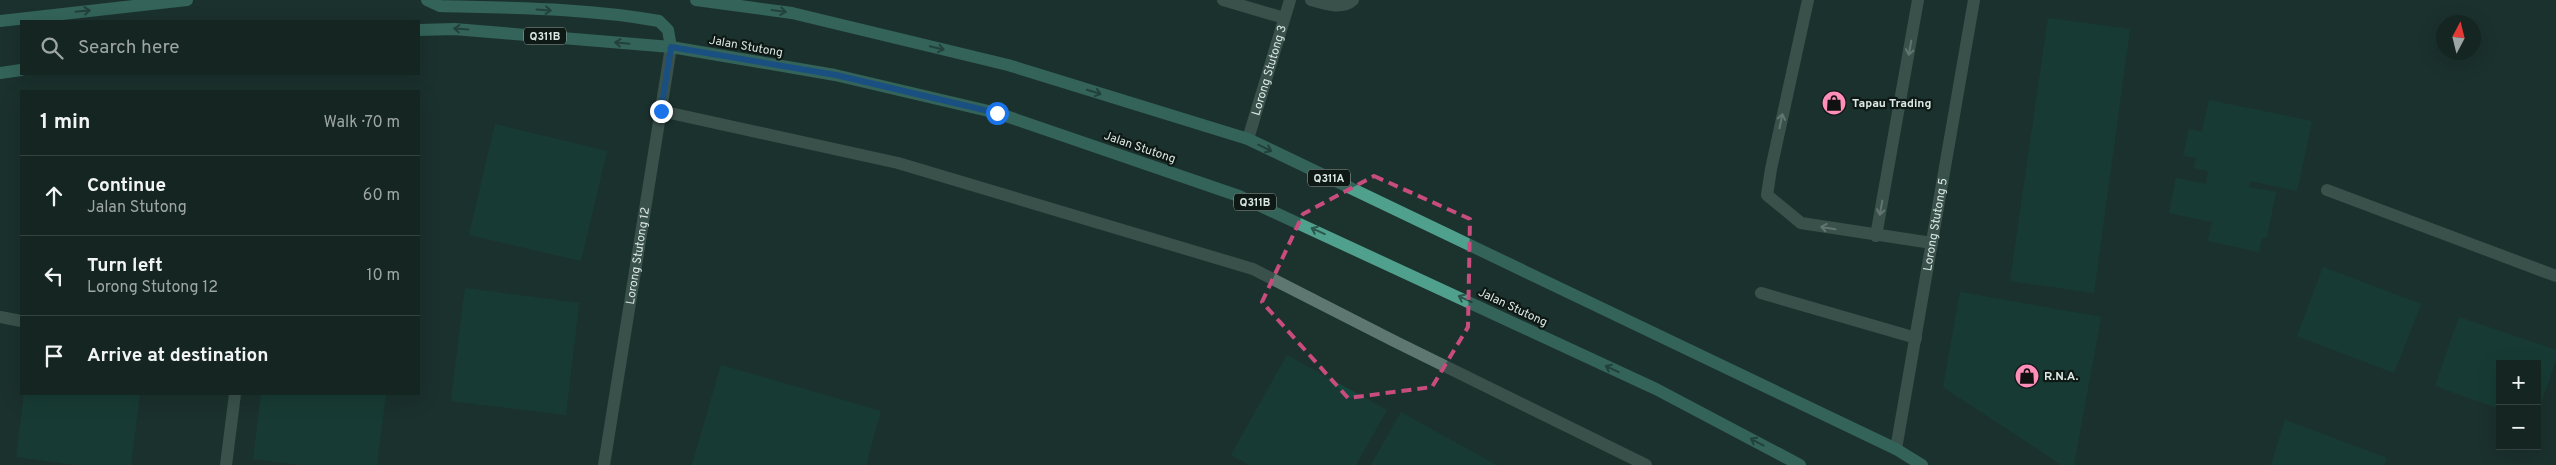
<!DOCTYPE html>
<meta charset="utf-8">
<style>
:root{--surface:#152622;--page:#22322f;--text:#f1f3f6;--muted:#9da5a5;--line:#344340}
body{margin:0;font-family:Overpass,sans-serif;background:var(--page);color:var(--text)}
.controls{position:absolute;right:15px;bottom:15px;display:grid;overflow:hidden;border-radius:0px;box-shadow:0 5px 20px #0002}
.controls button{width:45px;height:45px;display:grid;place-items:center;padding:0;border:0;border-bottom:1px solid var(--line);background:var(--surface);color:var(--text);font:25px sans-serif}
.compass{position:absolute;left:2436px;top:15px;width:45px;height:45px;border-radius:50%;background:var(--surface);box-shadow:0 5px 20px #0002;rotate:7deg}
.stop{position:absolute;width:15px;height:15px;margin:-11px;border:4px solid #1a73e8;border-radius:50%;background:#fff}
.stop.end{background:#1a73e8;border-color:#fff;box-shadow:0 1px 5px #0008}
.list{margin:0;padding:0;list-style:none}
h2{display:flex;justify-content:space-between;align-items:center;height:65px;margin:0;padding:0 20px;font-size:21px}
h2 small{font-size:16px;font-weight:400;color:var(--muted)}
.list li{display:grid;grid-template-columns:32px 1fr auto;gap:15px;align-items:center;box-sizing:border-box;height:80px;padding:0 20px;border-top:1px solid var(--line)}
.list b{display:block;font-size:19px;white-space:nowrap}
.list p{margin:0;font-size:16px;white-space:nowrap;color:var(--muted)}
.list em{font-size:16px;font-style:normal;color:var(--muted)}
.icon{flex:none;width:28px;height:28px;fill:none;stroke:currentColor;stroke-width:2;stroke-linecap:round;stroke-linejoin:round}
.map{position:relative;flex:none;width:2556px;height:465px;overflow:hidden}
.search{position:absolute;background:var(--surface);box-shadow:0 5px 20px #0002;left:20px;top:20px;width:400px;height:55px;display:flex;align-items:center;gap:12px;box-sizing:border-box;padding:0 18px;border-radius:0px;color:var(--muted);font-size:19px}
.panel{position:absolute;background:var(--surface);box-shadow:0 5px 20px #0002;left:20px;top:90px;width:400px;height:305px;border-radius:0px}
.map>svg:first-child{display:block}
.building{fill:#13473d}
.lines{fill:none;stroke-linecap:round;stroke-linejoin:round}
.service{stroke:#5e7770;stroke-width:12}
.minor{stroke:#5e7770;stroke-width:12}
.primary{stroke:#50a08e;stroke-width:12}
.oneway{stroke:#2c554b}
.oneway2{stroke:#b6c6c1}
.route{stroke:#1a73e8;stroke-width:6}
.marked{fill:none;stroke:#c84c7d;stroke-width:4;stroke-dasharray:10 6;stroke-linejoin:round}
.labels{text-anchor:middle;stroke-width:4.5;stroke-linejoin:round;paint-order:stroke}
.shield{fill:#0e1815;stroke:#9eaaa6;stroke-width:1}
.shield-label{font-size:11px;font-weight:bold;fill:#dbe8e4}
.street-label{font-size:12px;fill:#dbe8e4;stroke:#0e1815}
.poi-label{font-size:12px;font-weight:bold;fill:#dbe8e4;stroke:#0e1815;text-anchor:start}
</style>
<div class="map">
<svg width="2556" height="465" viewBox="0 0 2556 465">
<rect width="100%" height="100%" fill="#1c322d"/>
<!-- building -->
<path class="building" d="M2048 18 2130 29 2094 293 2010 281Z
M2209 100 2312 121 2297 191 2250 181 2249 187 2276 192 2267 237 2262 238 2259 252 2208 241 2212 222 2169 213 2176 178 2206 184 2208 171 2194 168 2196 158 2183 156 2189 129 2202 132Z
M495 124 607 151 581 261 469 235Z
M2323 267 2421 304 2394 373 2297 336Z
M465 288 579 303 566 415 451 401Z
M1960 292 2101 317 2074 465H2062L1943 387Z
M2459 317 2556 350V360L2538 412 2537 364H2500V409L2435 386Z
M1287 355 1387 410 1356 465H1249L1231 455Z
M721 365 881 411 866 465H692Z
M24 394H140L131 465H77L16 457Z
M261 394H386L377 465H301L253 459Z
M1401 412 1496 465H1371Z
M2285 420 2387 458 2384 465H2271Z"/>
<g class="lines">
<!-- service -->
<path class="service" d="M1223 0 1284 18
M1311 0C1324 4 1342 10 1353 0
M1808 0 1771 169 1767 195 1801 223 1932 243
M1876 236 1918 0
M1761 293 1916 338"/>
<!-- minor -->
<g class="minor">
<path d="M661 111 898 163 1253 269 1394 341 1646 465"/>
<path id="s1" d="M1248 139 1290 0"/>
<path d="M2327 190 2556 276"/>
<path d="M0 317 21 321"/>
<path id="s2" d="M1896 449 1974 0"/>
<path d="M226 465 235 394"/>
<path id="s3" d="M604 465 671 47"/>
</g>
<!-- primary -->
<path class="primary" d="M427 0 440 6C513 8 587 8 659 21L668 30 671 47
M696 0 792 13 1008 65 1248 139 1896 449 1922 465
M0 21 187 0
M419 30 454 29 671 47 835 75 997 113 1239 196 1656 389 1800 465
M0 73 21 70"/>
</g>
<!-- one-way arrows -->
<defs><path id="oneway-shaft" d="M-6 0H5M1.5-3L5.5 0L1.5 3" fill="none" stroke-width="1.6" stroke-linecap="round" stroke-linejoin="round" transform="scale(1.25)"/></defs>
<g class="oneway">
<use href="#oneway-shaft" transform="translate(544 10) rotate(4)"/>
<use href="#oneway-shaft" transform="translate(83 11) rotate(-6)"/>
<use href="#oneway-shaft" transform="translate(779 11) rotate(8)"/>
<use href="#oneway-shaft" transform="translate(461 29) rotate(-176)"/>
<use href="#oneway-shaft" transform="translate(622 43) rotate(-175)"/>
<use href="#oneway-shaft" transform="translate(937 48) rotate(14)"/>
<use href="#oneway-shaft" transform="translate(1094 92) rotate(17)"/>
<use href="#oneway-shaft" transform="translate(1265 148) rotate(26)"/>
<use href="#oneway-shaft" transform="translate(1318 231) rotate(-156)"/>
<use href="#oneway-shaft" transform="translate(1465 299) rotate(-155)"/>
<use href="#oneway-shaft" transform="translate(1612 369) rotate(-155)"/>
<use href="#oneway-shaft" transform="translate(1757 442) rotate(-152)"/>
</g>
<g class="oneway2">
<use href="#oneway-shaft" transform="translate(1910 48) rotate(100)"/>
<use href="#oneway-shaft" transform="translate(1781 121) rotate(-78)"/>
<use href="#oneway-shaft" transform="translate(1881 208) rotate(100)"/>
<use href="#oneway-shaft" transform="translate(1828 228) rotate(-170)"/>
</g>
<g class="lines">
<!-- route -->
<path class="route" d="M661 111 671 47 836 75 997 113"/>
</g>
<!-- marked area -->
<path d="M0 0H2556V465H0ZM1374 176 1470 219 1468 327 1432 387 1348 398 1262 302 1303 214Z" fill="#1c322d" fill-opacity=".55" fill-rule="evenodd"/>
<path class="marked" d="M1374 176 1470 219 1468 327 1432 387 1348 398 1262 302 1303 214Z"/>
<!-- icons -->
<defs>
<symbol id="shop-disc" viewBox="-11 -11 22 22"><circle r="9.5" fill="#ff8eb9" stroke="#0e1815"/><path d="M-5-2.5h2.3a2.7 3.5 0 0 1 5.4 0H5L5.5 6h-11ZM-1.5-2.5h3a1.5 2.3 0 0 0-3 0Z" fill="#111"/></symbol>
</defs>
<g fill-rule="evenodd">
<use href="#shop-disc" x="1820" y="89" width="28" height="28"/>
<use href="#shop-disc" x="2013" y="362" width="28" height="28"/>
</g>
<g class="labels">
<!-- shield labels -->
<g class="shield">
<rect x="524" y="27.5" width="42" height="17" rx="4"/>
<rect x="1308" y="169.5" width="42" height="17" rx="4"/>
<rect x="1234" y="193.5" width="42" height="17" rx="4"/>
</g>
<g class="shield-label">
<text x="545" y="40">Q311B</text>
<text x="1329" y="182">Q311A</text>
<text x="1255" y="206">Q311B</text>
</g>
<!-- street labels -->
<g class="street-label">
<text transform="translate(746 46) rotate(10)" y="4">Jalan Stutong</text>
<text dy="4" stroke="none"><textPath href="#s1" startOffset="72">Lorong Stutong 3</textPath></text>
<text transform="translate(1140 147) rotate(19)" y="4">Jalan Stutong</text>
<text dy="4" stroke="none"><textPath href="#s2" startOffset="228">Lorong Stutong 5</textPath></text>
<text dy="4" stroke="none"><textPath href="#s3" startOffset="212">Lorong Stutong 12</textPath></text>
<text transform="translate(1513 307) rotate(25)" y="4">Jalan Stutong</text>
</g>
<!-- poi labels -->
<g class="poi-label">
<text x="1852" y="107">Tapau Trading</text>
<text x="2044" y="380">R.N.A.</text>
</g>
</g>
</svg>
<div class="controls">
<button>+</button>
<button>−</button>
</div>
<svg class="compass" viewBox="-18 -18 36 36"><path d="M0-13l5 13h-10z" fill="#e53935"/><path d="M0 13l5-13h-10z" fill="#9da5a5"/></svg>
<div class="stop" style="left:997px;top:113px"></div>
<div class="stop end" style="left:661px;top:111px"></div>
<div class="search"><svg class="icon" aria-label="search" viewBox="0 0 24 24"><circle cx="10" cy="10" r="6"/><path d="M15 15l6 6"/></svg>Search here</div>
<section class="panel">
<h2>1 min<small>Walk · 70 m</small></h2>
<ul class="list">
<li><svg class="icon" aria-label="ahead" viewBox="0 0 24 24"><path d="M12 20V5M6 11l6-6 6 6"/></svg><div><b>Continue</b><p>Jalan Stutong</p></div><em>60 m</em></li>
<li><svg class="icon" aria-label="left" viewBox="0 0 24 24"><path d="M17 20v-9H6M10 6l-5 5 5 5"/></svg><div><b>Turn left</b><p>Lorong Stutong 12</p></div><em>10 m</em></li>
<li><svg class="icon" aria-label="arrive" viewBox="0 0 24 24"><path d="M6 21V4h12l-3 4 3 4H6"/></svg><div><b>Arrive at destination</b></div></li>
</ul>
</section>
</div>
